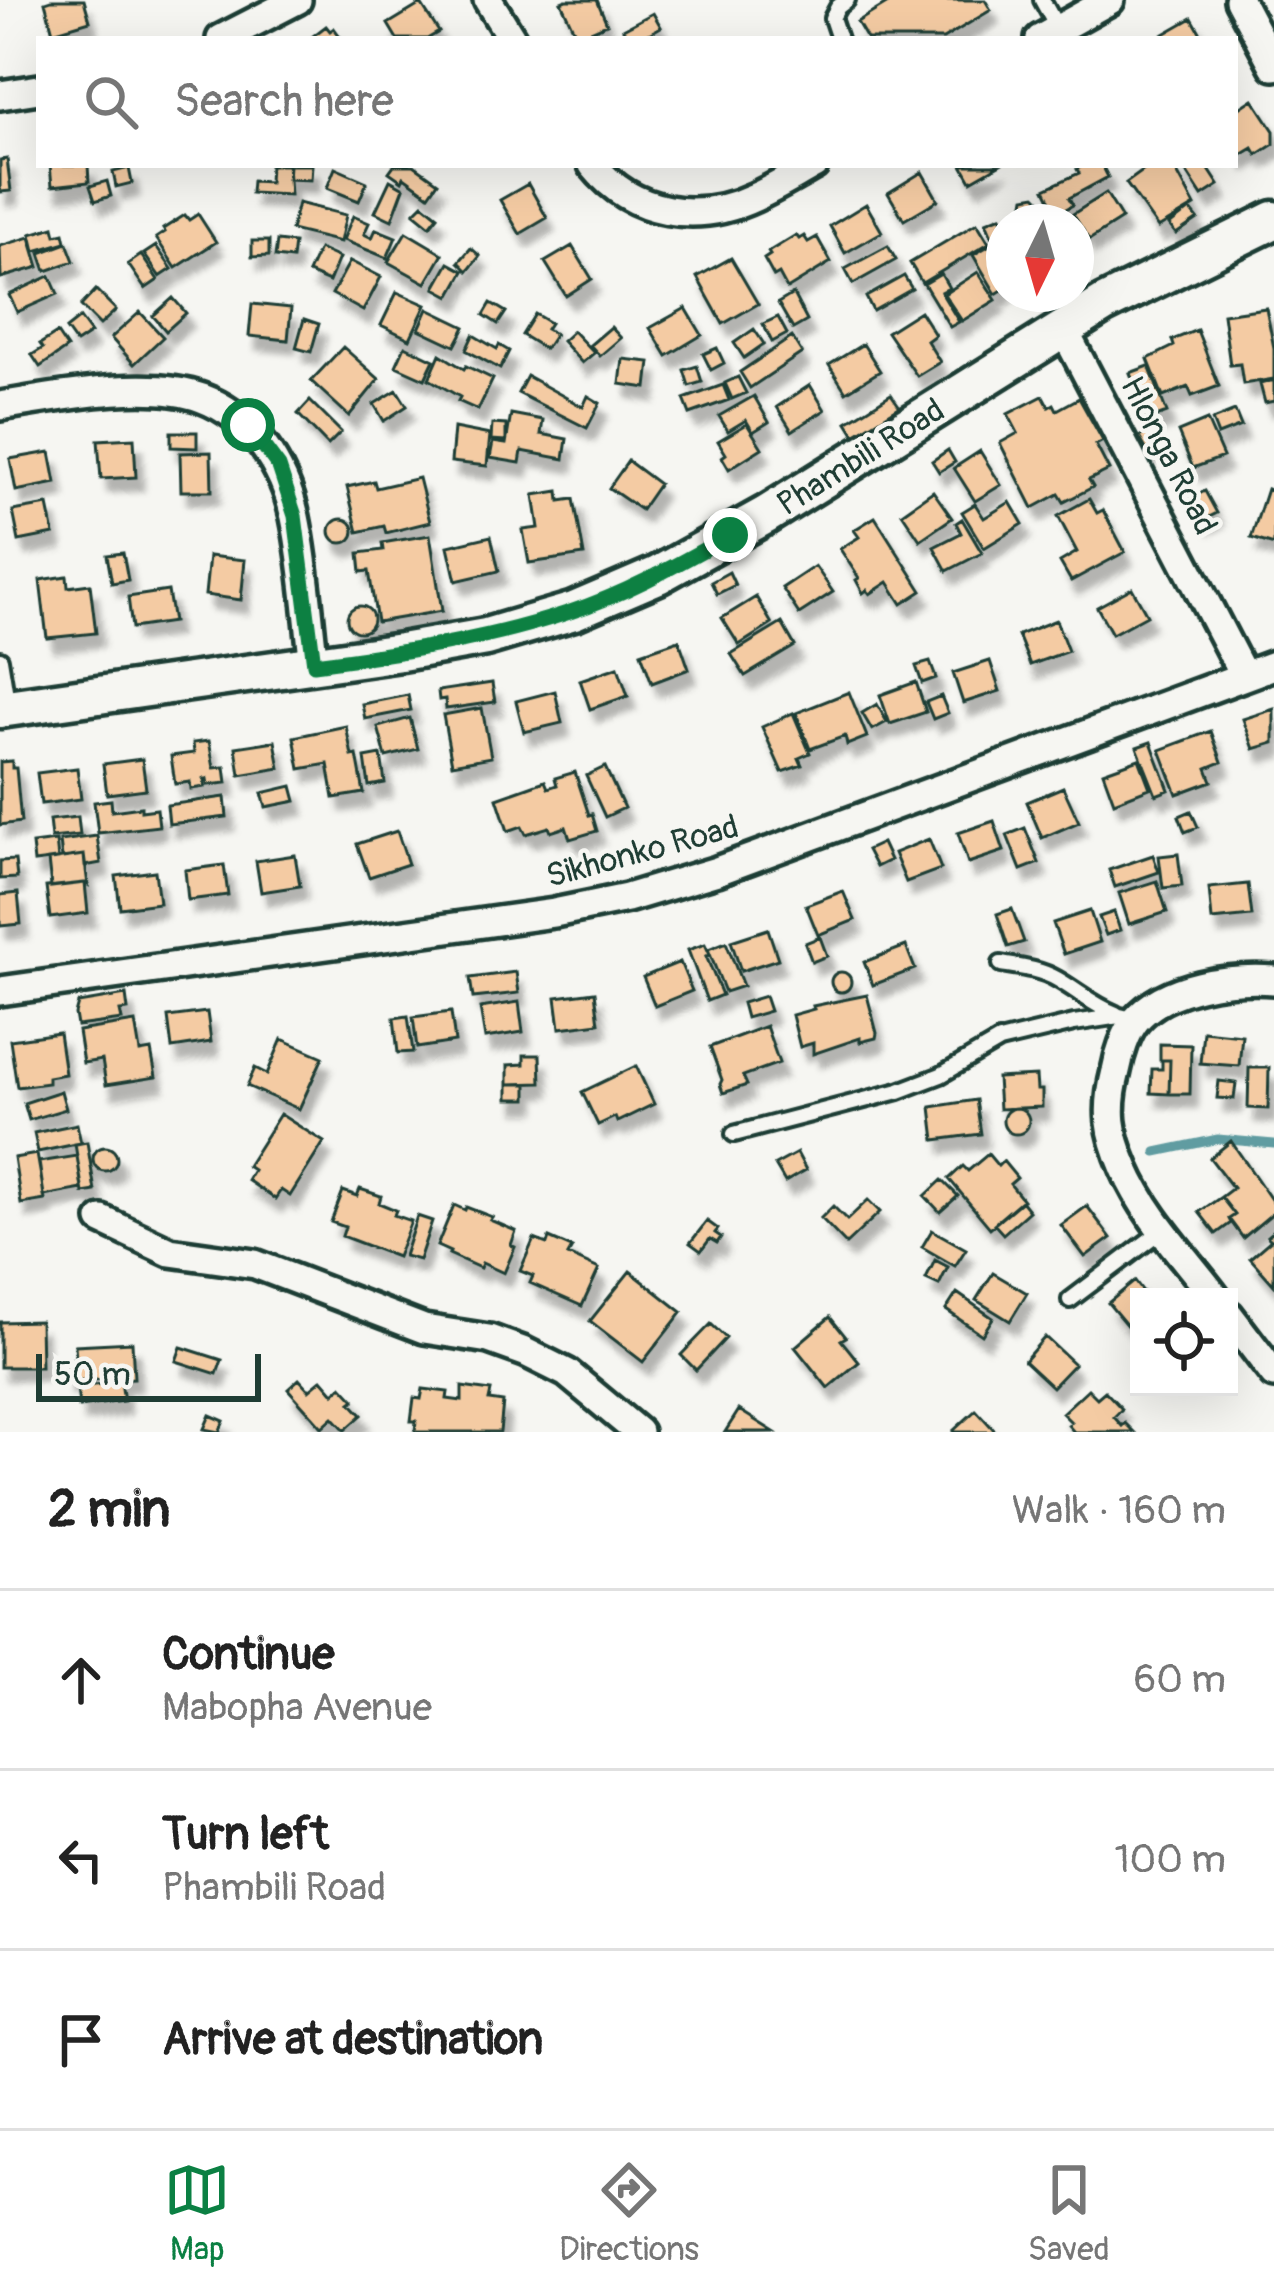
<!DOCTYPE html>
<meta charset="utf-8">
<style>
:root{--surface:#fff;--page:#f2f2f2;--text:#222;--muted:#767676;--line:#e0e0e0;--accent:#0b8043}
body{margin:0;font-family:Pangolin,sans-serif;background:var(--page);color:var(--text)}
.controls{position:absolute;right:36px;bottom:36px;display:grid;overflow:hidden;border-radius:0px;box-shadow:0 12px 48px #0002}
.controls button{width:108px;height:108px;display:grid;place-items:center;padding:0;border:0;border-bottom:3px solid var(--line);background:var(--surface);color:var(--text);font:60px sans-serif}
.compass{position:absolute;left:986px;top:204px;width:108px;height:108px;border-radius:50%;background:var(--surface);box-shadow:0 12px 48px #0002;rotate:185deg}
.scale{position:absolute;left:36px;bottom:30px;width:225px;box-sizing:border-box;padding-left:12px;border:6px solid #1f3d34;border-top:0;font-size:33px;line-height:42px;white-space:nowrap;color:#1f3d34;-webkit-text-stroke:9px #f6f6f2;paint-order:stroke}
.stop{position:absolute;width:36px;height:36px;margin:-27px;border:9px solid #0b8043;border-radius:50%;background:#fff}
.stop.end{background:#0b8043;border-color:#fff;box-shadow:0 3px 12px #0008}
.list{margin:0;padding:0;list-style:none}
h2{display:flex;justify-content:space-between;align-items:center;height:156px;margin:0;padding:0 48px;font-size:51px}
h2 small{font-size:39px;font-weight:400;color:var(--muted)}
.list li{display:grid;grid-template-columns:78px 1fr auto;gap:36px;align-items:center;box-sizing:border-box;height:180px;padding:0 48px;border-top:3px solid var(--line)}
.list b{display:block;font-size:45px;white-space:nowrap}
.list p{margin:0;font-size:39px;white-space:nowrap;color:var(--muted)}
.list em{font-size:39px;font-style:normal;color:var(--muted)}
.icon{flex:none;width:66px;height:66px;fill:none;stroke:currentColor;stroke-width:2;stroke-linecap:round;stroke-linejoin:round}
.map{position:relative;flex:none;width:1274px;height:1432px;overflow:hidden}
.search{position:absolute;background:var(--surface);box-shadow:0 12px 48px #0002;left:36px;right:36px;top:36px;height:132px;display:flex;align-items:center;gap:30px;box-sizing:border-box;padding:0 42px;border-radius:0px;color:var(--muted);font-size:45px}
.sheet{height:696px;background:var(--surface)}
nav{display:flex;justify-content:space-around;align-items:center;box-sizing:border-box;height:168px;border-top:3px solid var(--line);background:var(--surface);font-size:33px;color:var(--muted)}
nav a{display:grid;justify-items:center;gap:6px}
nav .on{color:var(--accent)}
.map>svg:first-child{display:block}
.lines{fill:none;stroke-linecap:round;stroke-linejoin:round}
.stream{stroke:#609ca1;stroke-width:9}
.building{fill:#f4cba3;stroke:#1f3d34;stroke-width:3;filter:url(#shadow)}
.service-casing{stroke:#1f3d34;stroke-width:22}
.minor-casing{stroke:#1f3d34;stroke-width:36}
.tertiary-casing{stroke:#1f3d34;stroke-width:45}
.service{stroke:#f6f6f2;stroke-width:14}
.minor{stroke:#f6f6f2;stroke-width:27}
.tertiary{stroke:#f6f6f2;stroke-width:36}
.route{stroke:#0b8043;stroke-width:15}
.labels{text-anchor:middle;stroke-width:9;stroke-linejoin:round;paint-order:stroke}
.street-label{font-size:33px;fill:#1f3d34;stroke:#f6f6f2}
</style>
<div class="map">
<svg width="1274" height="1432" viewBox="0 0 1274 1432">
<defs>
<filter id="shadow"><feDropShadow dx="7" dy="13" stdDeviation="3" flood-color="#0004"/></filter>
</defs>
<rect width="100%" height="100%" fill="#f6f6f2"/>
<filter id="ink" filterUnits="userSpaceOnUse"><feTurbulence type="fractalNoise" baseFrequency=".00833" numOctaves="2"/><feDisplacementMap in="SourceGraphic" scale="24" xChannelSelector="R" yChannelSelector="G"/><feConvolveMatrix kernelMatrix="1 2 1 2 8 2 1 2 1" color-interpolation-filters="sRGB"/></filter>
<g filter="url(#ink)">
<g class="lines">
<!-- stream -->
<path class="stream" d="M1156 1152 1218 1139 1274 1144"/>
</g>
<!-- building -->
<path class="building" d="M51 0H84L90 21 53 32 45 2Z
M566 0H597L607 24 577 37 561 2Z
M893 0H985L991 10 943 39H867L857 22Z
M421 4 439 32 427 39H397L388 24Z
M653 13 661 27 640 39H629L623 29Z
M1192 18 1204 39H1158L1157 38Z
M326 26 330 31 334 28 342 39H309Z
M1253 99 1274 131V144L1257 155 1253 148 1238 157 1235 153V111Z
M7 159 11 191 0 192V160Z
M50 165H88L89 182 52 186Z
M270 165H288L290 195 251 193 252 181 269 182Z
M289 165H312L311 180 288 179Z
M394 165H414L438 182 429 195 404 177 402 181 389 172Z
M962 165H999L971 181Z
M1084 165H1102L1108 177 1069 198 1073 205 1057 214 1045 189 1079 173 1077 169Z
M1151 165H1173L1195 206 1158 228 1126 183Z
M1182 165H1206L1219 185 1202 196Z
M129 168 132 183 116 187 113 172Z
M335 168 367 182 359 201 327 188Z
M922 172 938 200 904 220 888 193Z
M390 180 404 188 392 220 375 212Z
M107 181 111 196 95 201 90 186Z
M528 184 547 218 520 234 500 200Z
M1106 193 1122 219 1089 240 1073 214Z
M1036 195 1043 202 1041 212 1030 215 1023 208 1025 197Z
M298 203 346 215 340 242 291 230Z
M423 204 438 216 430 226 414 213Z
M866 204 882 232 845 253 830 226Z
M1190 209 1198 219 1176 234 1169 225Z
M198 214 216 242 176 268 156 238 165 232 163 229 185 215 189 220Z
M353 216 369 223 364 234 372 238 376 229 396 237 387 258 343 240Z
M1001 216 1004 222V253L1000 255 986 222Z
M977 223 989 243 922 283 910 263Z
M54 227 56 235 64 233 66 242 35 251 31 234Z
M406 232 443 254 426 283 388 262Z
M796 235 799 239 804 236 808 242 817 237 831 262 787 289 779 274 774 277 764 259 770 255 768 252Z
M30 237 39 267 1 278 0 246Z
M252 241H269V256L252 257Z
M277 241 294 243 292 259 275 257Z
M67 243 74 261 46 271 40 253Z
M990 245 1004 268V289L996 294 973 255Z
M156 246 172 269 160 277 144 254Z
M572 246 592 279 566 296 545 262Z
M888 246 896 260 853 284 845 269Z
M471 248 480 256 468 271 459 262Z
M319 249 339 258 329 282 308 273Z
M141 255 158 280 145 289 128 264Z
M731 258 758 304 723 324 697 277Z
M350 261 381 277 363 311 332 294Z
M449 263 464 271 450 296 435 288Z
M978 272 996 300 962 321 944 294Z
M941 274 949 288 941 292 959 322 950 327 924 284Z
M50 276 58 294 17 312 9 295Z
M904 276 912 289 873 311 866 297Z
M96 290 116 310 100 325 81 306Z
M397 292 426 305 410 339 381 325Z
M793 294 807 321 793 329 778 303Z
M173 298 186 313 166 331 153 316Z
M491 303 506 312 498 324 484 315Z
M252 304 291 308 288 340 249 336Z
M686 308 702 335 667 356 650 328Z
M1266 308 1274 348V379L1243 384 1240 364 1230 365 1223 314Z
M428 309 465 327 455 346 419 329Z
M920 311 935 335 927 341 940 362 917 376 887 332Z
M140 312 163 337 134 364 111 338Z
M535 314 550 323 546 329 555 334 545 349 522 335Z
M778 317 787 334 772 342 763 324Z
M80 318 91 333 76 343 66 329Z
M304 319 319 324 311 352 296 348Z
M611 327 621 338 600 356 590 345Z
M754 329 764 344 744 358 734 343Z
M1197 330 1219 386 1192 396 1188 387 1163 397 1148 359 1174 346 1172 340Z
M573 331 594 353 582 363 562 341Z
M57 333 67 348 40 367 32 355 43 348 40 344Z
M473 335 497 349 499 345 509 351 500 369 466 350Z
M792 337 802 353 750 388 740 372Z
M863 344 880 371 846 392 829 365Z
M405 346 434 360 425 379 396 366Z
M343 347 379 379 349 416 311 381Z
M717 348 724 363 711 370 703 354Z
M440 354 464 369 466 366 493 379 478 410 458 401 460 397 429 379Z
M623 359 650 362 647 388 620 384Z
M697 366 702 382 689 386 684 370Z
M1149 366 1167 413 1148 420 1130 373Z
M527 376 583 407 588 396 600 403 587 428 518 393Z
M738 377 746 393 732 399 725 383Z
M1274 380V401L1265 403 1260 384Z
M723 385 729 400 690 414 684 399Z
M810 385 825 410 792 431 777 407Z
M397 390 407 406 384 421 374 404Z
M891 394 900 407 855 435 847 422Z
M754 396 769 422 753 432 746 420 728 431 719 416Z
M1043 396 1049 407 1054 404 1057 410 1079 398 1103 441 1096 445 1109 470 1089 480 1093 487 1064 502 1059 494 1033 508 1000 443 1018 433 1008 414Z
M310 401 341 432 328 445 298 414Z
M1235 411 1241 426 1218 435 1212 420Z
M511 414 543 420 541 434 567 439 564 459 522 451 520 463 490 458 493 442 506 444Z
M1207 420 1223 457 1193 468 1178 432Z
M492 424 506 425V441L491 440Z
M747 424 762 448 729 469 722 457 726 454 718 441Z
M454 428 490 435 487 466 451 462Z
M1153 429 1161 443 1147 451 1139 437Z
M171 432H197V448L171 447Z
M134 438 136 477 101 479 98 440Z
M948 450 955 462 939 472 932 461Z
M980 451 1001 485 975 501 954 468Z
M50 452 56 483 16 491 10 459Z
M211 452 212 491H181L180 453Z
M628 461 659 484 641 510 609 488Z
M419 478 430 522 386 533 384 526 358 532 347 487 374 481 376 488Z
M1267 489 1274 492V545L1251 538Z
M559 491 560 501 574 499 584 555 529 563 523 530 539 528 534 495Z
M933 491 952 518 920 540 902 513Z
M1205 491 1217 513 1203 520 1191 498Z
M1089 499 1097 513 1103 510 1125 552 1071 581 1060 562 1077 552 1058 516Z
M1010 502 1023 524 984 548 962 512 975 504 984 518Z
M48 505 54 534 19 541 13 511Z
M875 517 922 591 902 604 888 582 870 594 867 590 863 593 856 580 859 578 840 549 859 537 854 530Z
M330 531a12 12 0 1 1 24 0a12 12 0 1 1-24 0Z
M962 519 982 553 947 571 934 547 961 533 956 523Z
M430 535 442 611 377 622 369 571 361 572 359 553 383 550 382 543Z
M491 536 499 571 456 581 448 546Z
M123 553 128 580 112 583 107 555Z
M209 556 245 560 241 600 205 595Z
M815 566 833 592 799 614 782 588Z
M729 572 735 585 717 594 711 582Z
M67 576 68 587 90 584 96 633 47 638 40 580Z
M1132 588 1147 615 1112 634 1097 607Z
M168 591 173 622 132 628 128 597Z
M756 597 772 624 739 645 722 618Z
M347 619a13 13 0 1 1 26 0a13 13 0 1 1-26 0Z
M1056 620 1068 651 1030 665 1018 635Z
M782 623 795 646 745 676 731 654Z
M679 640 689 669 652 683 641 653Z
M990 661 1000 691 963 703 953 673Z
M930 662 936 678 922 683 916 666Z
M618 667 628 696 590 709 580 680Z
M916 682 926 712 890 724 880 695Z
M492 683 495 702 446 709 445 699 439 700 438 691Z
M555 691 562 723 524 732 516 701Z
M849 692 867 737 847 745 845 736 810 749 796 713Z
M408 695 411 710 365 719 362 704Z
M941 696 948 713 933 719 926 702Z
M877 704 887 722 872 730 862 713Z
M482 708 491 757 452 764 443 715Z
M1274 709V743L1254 749 1243 719Z
M793 713 810 753 799 758 802 765 782 772 762 727Z
M410 718 418 749 386 757 378 727Z
M346 726 352 756 357 755 364 793 334 798 328 764 300 769 294 737Z
M1211 731 1222 762 1207 768 1212 781 1177 794 1160 750Z
M209 741 214 768 225 767 227 783 208 785 207 779H204L205 787 191 789 190 782 175 784 171 756 194 753 193 743Z
M275 741 280 768 240 775 236 747Z
M1151 742 1169 790 1156 795 1137 747Z
M381 755 385 783 369 786 365 758Z
M142 759 146 789 107 794 103 764Z
M1139 759 1150 788 1114 802 1103 772Z
M12 761V768H16L21 822 0 825V762Z
M605 767 624 808 605 817 586 776Z
M77 768 81 799 41 804 37 773Z
M575 772 589 815 592 814 597 831 570 839 566 827 551 832 549 827 526 834 522 826 508 831 497 798 545 781 548 788 557 785 555 778Z
M292 786 296 801 266 807 262 793Z
M1063 787 1079 822 1042 838 1027 802Z
M225 797 227 817 169 824 167 805Z
M111 800 112 811 141 807V811L157 809 159 826 98 833 94 802Z
M1191 811 1198 827 1185 832 1179 816Z
M78 817 80 835 51 838 49 820Z
M994 821 1004 851 968 863 958 833Z
M1025 828 1039 863 1021 870 1007 835Z
M397 831 408 864 369 877 357 844Z
M97 836 101 863 85 866 84 855 62 858 60 841Z
M929 839 941 869 906 882 894 853Z
M56 841 58 859 34 862 32 844Z
M882 843 890 860 876 867 867 850Z
M1178 854 1182 886 1163 888 1159 856Z
M84 855 88 885 85 883 51 887 48 860Z
M295 855 300 886 261 892 256 861Z
M1153 855 1159 872 1115 887 1109 870Z
M15 860 17 878 0 879V861Z
M224 865 228 895 188 900 185 870Z
M155 871 159 903 120 908 116 876Z
M1157 881 1167 912 1129 924 1119 893Z
M85 883 88 913 50 918 46 887Z
M1248 884 1252 916 1212 920 1209 888Z
M843 891 855 920 818 935 806 905Z
M18 893 21 924 0 926V895Z
M1012 909 1024 942 1008 947 997 914Z
M1090 911 1100 942 1064 954 1053 923Z
M1114 912 1120 930 1106 935 1099 917Z
M768 929 778 959 741 971 731 941Z
M820 937 827 956 812 962 805 943Z
M726 942 743 986 725 992 708 949Z
M705 944 710 955 706 956 722 995 707 1001 688 950Z
M906 946 915 969 873 985 864 962Z
M680 962 692 991 655 1006 643 977Z
M516 972 519 993 473 998 470 978Z
M831 982a10 10 0 1 1 20 0a10 10 0 1 1-20 0Z
M595 992 599 1023 560 1028 556 997Z
M126 995 128 1010 120 1011 122 1020 77 1026 75 1014 78 1003Z
M867 995 877 1033 876 1038 860 1042V1038L813 1054V1043L800 1047 792 1015 814 1009 813 1006Z
M765 996 770 1011 746 1018 742 1003Z
M519 1002 523 1032 485 1038 480 1008Z
M207 1012 211 1042 172 1048 168 1017Z
M451 1012 455 1042 417 1048 413 1017Z
M408 1016 413 1052 398 1053 394 1018Z
M135 1022 140 1052 151 1050 156 1077 106 1085 102 1060 83 1063 78 1031Z
M766 1026 779 1063 743 1076 747 1085 723 1093 720 1084 722 1080 710 1047Z
M1203 1031 1242 1035 1239 1066 1200 1063Z
M59 1033 65 1074 48 1077V1083L17 1087 10 1040Z
M282 1039 323 1057 299 1109 247 1086 255 1068 267 1074Z
M1160 1044 1191 1045 1190 1094H1169L1170 1060H1160Z
M524 1055H540L541 1083 508 1084V1065L524 1064Z
M1162 1060H1170L1169 1094 1151 1093 1152 1069H1162Z
M636 1066 654 1104 617 1122 615 1117 598 1125 582 1092Z
M1249 1068H1269L1268 1109 1248 1108Z
M1036 1076 1037 1090H1042V1107L999 1109 997 1078Z
M1219 1081 1236 1083 1234 1099 1217 1098Z
M508 1084H527V1099H508Z
M61 1091 66 1109 29 1120 24 1103Z
M976 1100 981 1134 935 1140 931 1107Z
M1003 1121a13 13 0 1 1 26 0a13 13 0 1 1-26 0Z
M280 1114 324 1142 290 1196 281 1190 275 1199 247 1180 253 1170 247 1166Z
M77 1124 81 1143 38 1152 34 1133Z
M1231 1141 1274 1204V1212L1243 1238 1229 1219 1235 1215 1221 1197 1233 1188 1210 1158Z
M87 1142 95 1191 83 1193 75 1144Z
M93 1159a12 12 0 1 1 24 0a12 12 0 1 1-24 0Z
M797 1153 806 1170 785 1182 775 1165Z
M37 1154 45 1200 21 1204 14 1158Z
M988 1154 998 1166 1003 1161 1017 1178 1010 1184 1023 1200 990 1228 949 1179 963 1166 968 1171Z
M77 1156 82 1189 44 1196 39 1162Z
M942 1180 958 1196 940 1212 925 1196Z
M360 1189 381 1196 379 1203 396 1210 394 1215 411 1221 397 1257 342 1236 345 1227 331 1222 343 1191 357 1196Z
M1221 1197 1235 1215 1229 1219 1231 1223 1216 1234 1199 1212Z
M868 1200 880 1212 846 1244 821 1218 833 1206 847 1220Z
M1021 1201 1029 1211 1003 1234 994 1224Z
M454 1205 465 1210 466 1207 492 1217 490 1220 516 1231 511 1245 515 1247 504 1273 482 1263 480 1268 449 1254 450 1252 437 1246Z
M1087 1206 1111 1238 1085 1257 1061 1225Z
M417 1216 432 1221 419 1260 404 1256Z
M707 1221 718 1229 715 1233 721 1237 717 1243 710 1239 701 1251 690 1243Z
M932 1230 966 1249 955 1266 922 1247Z
M1274 1230V1285L1250 1258 1271 1240 1267 1236Z
M549 1238 572 1248 568 1255 599 1269 582 1306 530 1283 533 1276 520 1271 534 1239 547 1244Z
M935 1260 948 1267 939 1285 926 1279Z
M630 1271 682 1312 643 1362 590 1321Z
M993 1273 1027 1293 1010 1321 976 1300Z
M1135 1281 1147 1297H1139V1329L1133 1333 1108 1303Z
M957 1293 993 1318 982 1335 946 1310Z
M830 1317 846 1337 841 1340 859 1362 828 1388 795 1347Z
M40 1321 41 1367H0V1322Z
M711 1324 726 1338 696 1370 681 1355Z
M1045 1337 1074 1364 1052 1387 1024 1361Z
M132 1342 134 1378 66 1381 65 1359H76L75 1345Z
M181 1347 222 1360 217 1374 176 1361Z
M299 1379 309 1390 322 1379 334 1393 342 1386 355 1400 351 1403 362 1415 345 1430 333 1417 322 1427 288 1389Z
M121 1382 124 1401 79 1407 77 1387Z
M462 1387 491 1391 489 1400 503 1402 500 1432H415L416 1421H411L414 1398 421 1399 423 1389 448 1392 447 1399 462 1401Z
M1088 1389 1097 1398 1105 1391 1122 1409 1114 1417 1122 1426 1125 1423 1134 1432H1074L1068 1425 1071 1422 1062 1413Z
M739 1410 774 1432H725Z
M976 1410 996 1432H954L953 1431Z
M210 1415 224 1421 219 1432 204 1429Z"/>
<g class="lines">
<defs>
<path id="service" d="M1042 0 1058 29
M839 39 832 18 838 7 847 0
M0 659 8 708
M1001 964C1020 967 1040 969 1057 979 1078 991 1093 1005 1116 1014
M734 1134 899 1091 941 1075 999 1041 1074 1023 1120 1016 1136 1020
M1070 1300 1164 1229"/>
<path id="minor" d="M488 0 512 39
M1239 0 1274 66
M221 39 297 0
M1040 39 1110 0
M0 95 39 89
M593 165C633 215 698 224 755 197 775 188 794 176 814 165
M1064 330 1244 676
M0 406C56 397 149 378 202 398 253 417 284 467 295 517 305 565 308 616 314 665
M0 991 554 913 627 898 717 871 1274 665
M102 1220 170 1252 255 1264 424 1329 489 1339 525 1352 567 1373 638 1432
M1215 1297C1184 1256 1145 1216 1125 1169 1109 1132 1106 1110 1116 1071 1119 1055 1126 1032 1136 1020 1166 985 1231 977 1274 980
M1229 1315 1274 1374"/>
<path id="tertiary" d="M0 709 401 652 486 637 574 611 658 575 766 515 1104 304 1274 220"/>
</defs>
<!-- service casing -->
<use href="#service" class="service-casing"/>
<!-- minor casing -->
<use href="#minor" class="minor-casing"/>
<!-- tertiary casing -->
<use href="#tertiary" class="tertiary-casing"/>
<!-- service -->
<use href="#service" class="service"/>
<!-- minor -->
<use href="#minor" class="minor"/>
<!-- tertiary -->
<use href="#tertiary" class="tertiary"/>
</g>
</g>
<g class="lines" filter="url(#ink)">
<!-- route -->
<path class="route" d="M248 425 279 467 295 516 314 664C401 653 487 640 570 612 626 594 678 564 730 535"/>
</g>
<g class="labels">
<!-- street labels -->
<g class="street-label">
<text transform="translate(1170 455) rotate(63)" y="12">Hlonga Road</text>
<text transform="translate(860 456) rotate(-32)" y="12">Phambili Road</text>
<text transform="translate(642 850) rotate(-15)" y="12">Sikhonko Road</text>
</g>
</g>
</svg>
<div class="controls">
<button><svg class="icon" aria-label="locate" viewBox="0 0 24 24"><circle cx="12" cy="12" r="6"/><path d="M12 2v4M12 18v4M2 12h4M18 12h4"/></svg></button>
</div>
<svg class="compass" viewBox="-18 -18 36 36"><path d="M0-13l5 13h-10z" fill="#e53935"/><path d="M0 13l5-13h-10z" fill="#767676"/></svg>
<div class="scale">50 m</div>
<div class="stop" style="left:248px;top:425px"></div>
<div class="stop end" style="left:730px;top:535px"></div>
<div class="search"><svg class="icon" aria-label="search" viewBox="0 0 24 24"><circle cx="10" cy="10" r="6"/><path d="M15 15l6 6"/></svg>Search here</div>
</div>
<section class="sheet">
<h2>2 min<small>Walk · 160 m</small></h2>
<ul class="list">
<li><svg class="icon" aria-label="ahead" viewBox="0 0 24 24"><path d="M12 20V5M6 11l6-6 6 6"/></svg><div><b>Continue</b><p>Mabopha Avenue</p></div><em>60 m</em></li>
<li><svg class="icon" aria-label="left" viewBox="0 0 24 24"><path d="M17 20v-9H6M10 6l-5 5 5 5"/></svg><div><b>Turn left</b><p>Phambili Road</p></div><em>100 m</em></li>
<li><svg class="icon" aria-label="arrive" viewBox="0 0 24 24"><path d="M6 21V4h12l-3 4 3 4H6"/></svg><div><b>Arrive at destination</b></div></li>
</ul>
</section>
<nav>
<a class="on"><svg class="icon" aria-label="map" viewBox="0 0 24 24"><path d="M3 6l6-2 6 2 6-2v14l-6 2-6-2-6 2zM9 4v14M15 6v14"/></svg>Map</a>
<a><svg class="icon" aria-label="directions" viewBox="0 0 24 24"><path d="M12 3l9 9-9 9-9-9zM9 14v-3h6M13 9l2 2-2 2"/></svg>Directions</a>
<a><svg class="icon" aria-label="saved" viewBox="0 0 24 24"><path d="M7 4h10v16l-5-4-5 4z"/></svg>Saved</a>
</nav>
